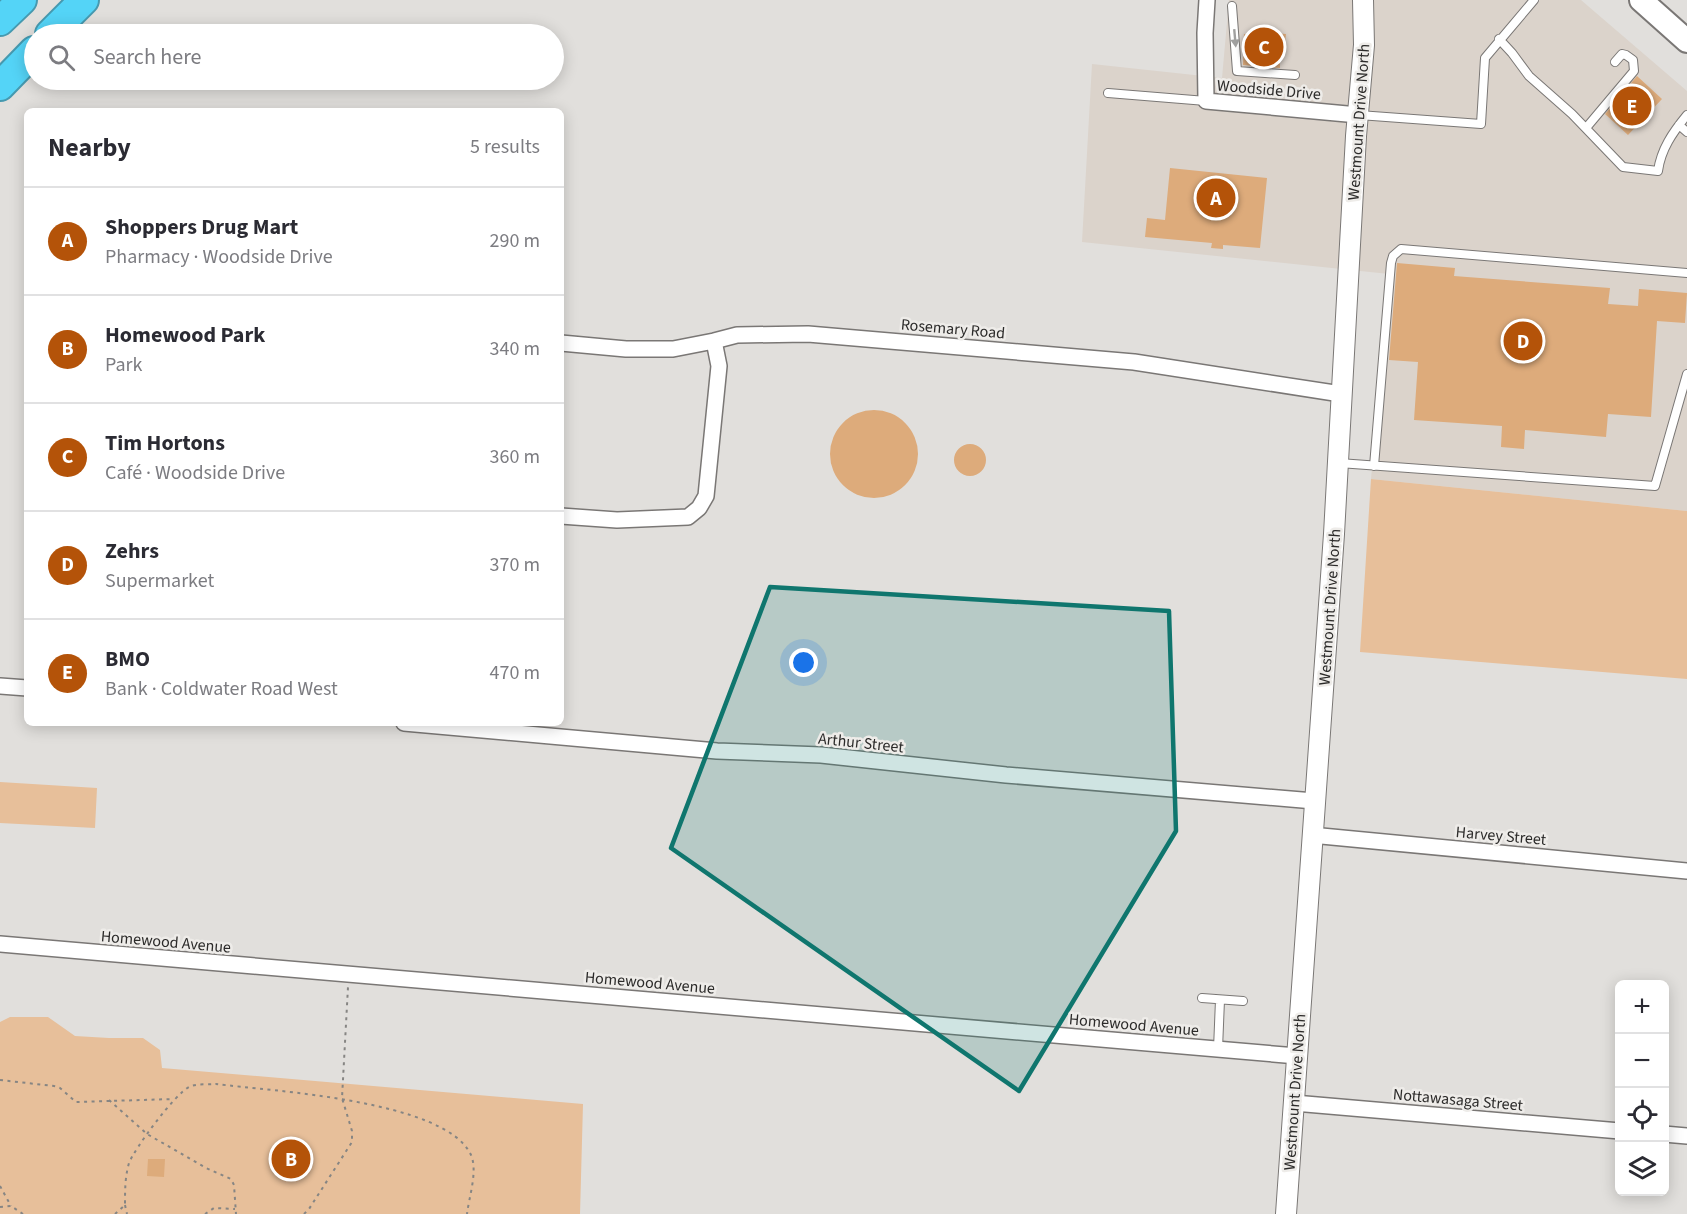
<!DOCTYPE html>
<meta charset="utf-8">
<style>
:root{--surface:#fff;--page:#f2f2f3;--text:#2b2b33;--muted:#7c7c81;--line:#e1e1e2;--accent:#b45309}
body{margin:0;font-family:"Source Sans 3",sans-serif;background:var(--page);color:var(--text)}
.controls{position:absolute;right:18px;bottom:18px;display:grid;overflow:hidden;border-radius:9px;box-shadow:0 3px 15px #0003}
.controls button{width:54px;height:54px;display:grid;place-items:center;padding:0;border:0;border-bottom:2px solid var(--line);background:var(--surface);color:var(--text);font:30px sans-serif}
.you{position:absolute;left:804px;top:663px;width:21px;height:21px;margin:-15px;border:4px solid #fff;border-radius:50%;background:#1a73e8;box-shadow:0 0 0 9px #1a73e833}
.badge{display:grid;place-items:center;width:39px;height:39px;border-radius:50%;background:var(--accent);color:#fff;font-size:20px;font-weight:700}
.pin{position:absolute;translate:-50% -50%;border:3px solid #fff;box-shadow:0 2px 6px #0006}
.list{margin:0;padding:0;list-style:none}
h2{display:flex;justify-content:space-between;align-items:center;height:78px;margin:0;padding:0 24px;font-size:26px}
h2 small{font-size:20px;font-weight:400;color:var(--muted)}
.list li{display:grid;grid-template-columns:39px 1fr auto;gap:18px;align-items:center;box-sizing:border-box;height:108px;padding:0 24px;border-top:2px solid var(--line)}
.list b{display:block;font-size:22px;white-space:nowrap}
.list p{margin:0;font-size:20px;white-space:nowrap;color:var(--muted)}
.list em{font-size:20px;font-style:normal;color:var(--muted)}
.icon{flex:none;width:33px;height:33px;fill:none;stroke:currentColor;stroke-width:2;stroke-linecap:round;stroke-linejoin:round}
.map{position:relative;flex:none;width:1687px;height:1214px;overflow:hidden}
.search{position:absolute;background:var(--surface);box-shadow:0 3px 15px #0003;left:24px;top:24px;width:540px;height:66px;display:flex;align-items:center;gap:15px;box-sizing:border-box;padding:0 21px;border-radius:33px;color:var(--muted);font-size:22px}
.panel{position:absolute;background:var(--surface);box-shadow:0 3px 15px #0003;left:24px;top:108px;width:540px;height:618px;border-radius:9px}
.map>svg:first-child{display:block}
.built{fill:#dbd3cb}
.green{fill:#e7bf9a}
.building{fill:#ddab7b}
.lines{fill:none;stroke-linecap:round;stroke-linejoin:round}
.service-casing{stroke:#7a7775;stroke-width:10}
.minor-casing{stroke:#7a7775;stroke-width:18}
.tertiary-casing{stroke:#7a7775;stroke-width:22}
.secondary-casing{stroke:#7a7775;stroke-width:26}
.motorway-casing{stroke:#4699af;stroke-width:32}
.path{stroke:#868583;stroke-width:2;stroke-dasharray:3 4.5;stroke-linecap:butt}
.service{stroke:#fff;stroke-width:8}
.minor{stroke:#fff;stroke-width:15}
.tertiary{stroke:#fff;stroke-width:20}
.secondary{stroke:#fff;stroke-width:22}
.motorway{stroke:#54d4f7;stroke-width:28}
.oneway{fill:#a0a09f}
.marked{fill:#0f766e;fill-opacity:0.2;stroke:#0f766e;stroke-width:4.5;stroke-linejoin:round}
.labels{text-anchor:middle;stroke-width:5;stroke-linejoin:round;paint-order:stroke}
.street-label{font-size:16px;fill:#2c2b2a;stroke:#eeece9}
</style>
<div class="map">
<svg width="1687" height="1214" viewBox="0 0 1687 1214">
<rect width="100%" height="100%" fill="#e1dfdc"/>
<!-- built -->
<path class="built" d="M1229 0H1581L1687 91V511L1371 479 1389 274 1082 242 1092 64 1222 78Z"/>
<!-- green -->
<path class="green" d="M1371 479 1687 511V679L1360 652Z
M0 782 97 788 95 828 0 823Z
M10 1017H48L75 1036 109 1038H143L160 1050 162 1068 583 1104 580 1214H0V1022Z"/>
<!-- building -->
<path class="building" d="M1260 32 1286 34 1283 59H1280V68L1243 65 1244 34 1259 35Z
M1637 76 1662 99 1628 135 1605 114Z
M1170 168 1267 178 1260 248 1223 245V249L1211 248 1212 243 1145 237 1147 218 1165 220Z
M1397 263 1455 268 1454 276 1610 288 1608 304 1638 306 1639 289 1687 293 1685 323 1657 321 1651 417 1608 414 1606 437 1525 430 1524 449 1501 447 1502 426 1414 420 1418 362 1389 360Z
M830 454a44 44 0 1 1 88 0a44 44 0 1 1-88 0Z
M954 460a16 16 0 1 1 32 0a16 16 0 1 1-32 0Z
M148 1159H165L164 1177 147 1176Z"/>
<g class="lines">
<defs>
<path id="service" d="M1232 6 1237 71 1295 75
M1499 39 1512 53 1529 76 1572 114 1623 167 1658 171C1661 149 1673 132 1687 115
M1108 93 1206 101
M1359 115 1481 124 1485 58 1534 0
M1679 125 1687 132
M1586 128 1634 71 1633 60 1626 55 1622 54 1615 62
M1339 463 1655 486 1687 374
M1374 466 1391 263 1393 256 1401 249 1687 273
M1202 998 1243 1001
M1218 1049 1220 1000"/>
<path id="minor" d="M1207 0 1205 33 1206 101 1358 115
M561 343 626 349H673L714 341 737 335 808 334 1134 362 1341 394
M561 516 617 520 688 517 699 508 706 496 719 366 714 341
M0 686 27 688
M404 723 717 751 821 755 1006 775 1314 801
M1311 835 1687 871
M0 944 1297 1056
M1294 1103 1620 1131
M1664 1134 1687 1136"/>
<path id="tertiary" d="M1286 1214 1334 534 1356 136 1364 45 1363 0"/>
<path id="secondary" d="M1641 0 1687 41"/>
<path id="motorway" d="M0 21 22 0
M50 34 84 0
M0 86 34 51"/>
</defs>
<!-- service casing -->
<use href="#service" class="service-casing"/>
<!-- minor casing -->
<use href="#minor" class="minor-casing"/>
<!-- tertiary casing -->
<use href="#tertiary" class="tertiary-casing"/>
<!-- secondary casing -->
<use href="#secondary" class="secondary-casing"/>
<!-- motorway casing -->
<use href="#motorway" class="motorway-casing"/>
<!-- path -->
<path class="path" d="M0 1080 54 1086 60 1088 76 1102 174 1099
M109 1100 147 1134 206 1168 231 1179 234 1185 236 1214
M0 1186 11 1206
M125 1205 127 1214
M0 1207 11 1206 23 1214
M115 1214 125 1205C125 1190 125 1177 129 1163 135 1148 174 1095 189 1087 197 1083 208 1085 216 1084 271 1091 446 1100 471 1155 478 1171 469 1197 467 1214
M205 1214 214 1208 235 1209
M304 1214 309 1209 352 1142V1131L342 1098 348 987"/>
<!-- service -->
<use href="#service" class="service"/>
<!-- minor -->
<use href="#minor" class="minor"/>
<!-- tertiary -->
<use href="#tertiary" class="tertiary"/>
<!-- secondary -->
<use href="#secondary" class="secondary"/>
<!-- motorway -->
<use href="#motorway" class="motorway"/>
</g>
<!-- one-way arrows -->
<defs><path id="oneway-solid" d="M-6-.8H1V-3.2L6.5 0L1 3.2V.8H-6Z" transform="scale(1.5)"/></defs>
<use class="oneway" href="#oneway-solid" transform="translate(1235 38) rotate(85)"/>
<!-- marked area -->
<path class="marked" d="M770 587 1169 611 1176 831 1019 1091 671 848Z"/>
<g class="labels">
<!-- street labels -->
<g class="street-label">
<text transform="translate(1269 89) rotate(5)" y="6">Woodside Drive</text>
<text transform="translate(1358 122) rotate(-86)" y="6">Westmount Drive North</text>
<text transform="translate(953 328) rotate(5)" y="6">Rosemary Road</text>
<text transform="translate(1329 607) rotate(-86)" y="6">Westmount Drive North</text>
<text transform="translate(861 742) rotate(6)" y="6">Arthur Street</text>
<text transform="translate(1501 835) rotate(5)" y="6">Harvey Street</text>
<text transform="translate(166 941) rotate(5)" y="6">Homewood Avenue</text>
<text transform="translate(650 982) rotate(5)" y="6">Homewood Avenue</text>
<text transform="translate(1134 1024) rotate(5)" y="6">Homewood Avenue</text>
<text transform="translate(1294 1092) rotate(-86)" y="6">Westmount Drive North</text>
<text transform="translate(1458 1099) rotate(5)" y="6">Nottawasaga Street</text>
</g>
</g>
</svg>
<div class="controls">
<button>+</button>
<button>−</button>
<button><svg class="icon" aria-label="locate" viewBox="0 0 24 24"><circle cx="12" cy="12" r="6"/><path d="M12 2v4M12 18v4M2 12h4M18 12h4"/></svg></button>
<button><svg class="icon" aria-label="layers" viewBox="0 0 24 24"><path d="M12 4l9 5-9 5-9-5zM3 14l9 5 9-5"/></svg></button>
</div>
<div class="you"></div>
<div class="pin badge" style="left:1216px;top:198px">A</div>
<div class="pin badge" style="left:291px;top:1159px">B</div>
<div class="pin badge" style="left:1264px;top:47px">C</div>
<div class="pin badge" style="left:1523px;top:341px">D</div>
<div class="pin badge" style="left:1632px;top:106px">E</div>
<div class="search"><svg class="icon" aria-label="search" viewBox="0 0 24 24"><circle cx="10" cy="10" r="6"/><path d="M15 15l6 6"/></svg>Search here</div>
<section class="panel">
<h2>Nearby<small>5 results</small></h2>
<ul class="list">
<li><span class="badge">A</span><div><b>Shoppers Drug Mart</b><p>Pharmacy · Woodside Drive</p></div><em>290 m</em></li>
<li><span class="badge">B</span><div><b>Homewood Park</b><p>Park</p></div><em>340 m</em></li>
<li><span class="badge">C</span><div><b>Tim Hortons</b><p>Café · Woodside Drive</p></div><em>360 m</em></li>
<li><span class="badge">D</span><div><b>Zehrs</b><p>Supermarket</p></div><em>370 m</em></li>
<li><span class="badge">E</span><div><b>BMO</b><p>Bank · Coldwater Road West</p></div><em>470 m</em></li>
</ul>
</section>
</div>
